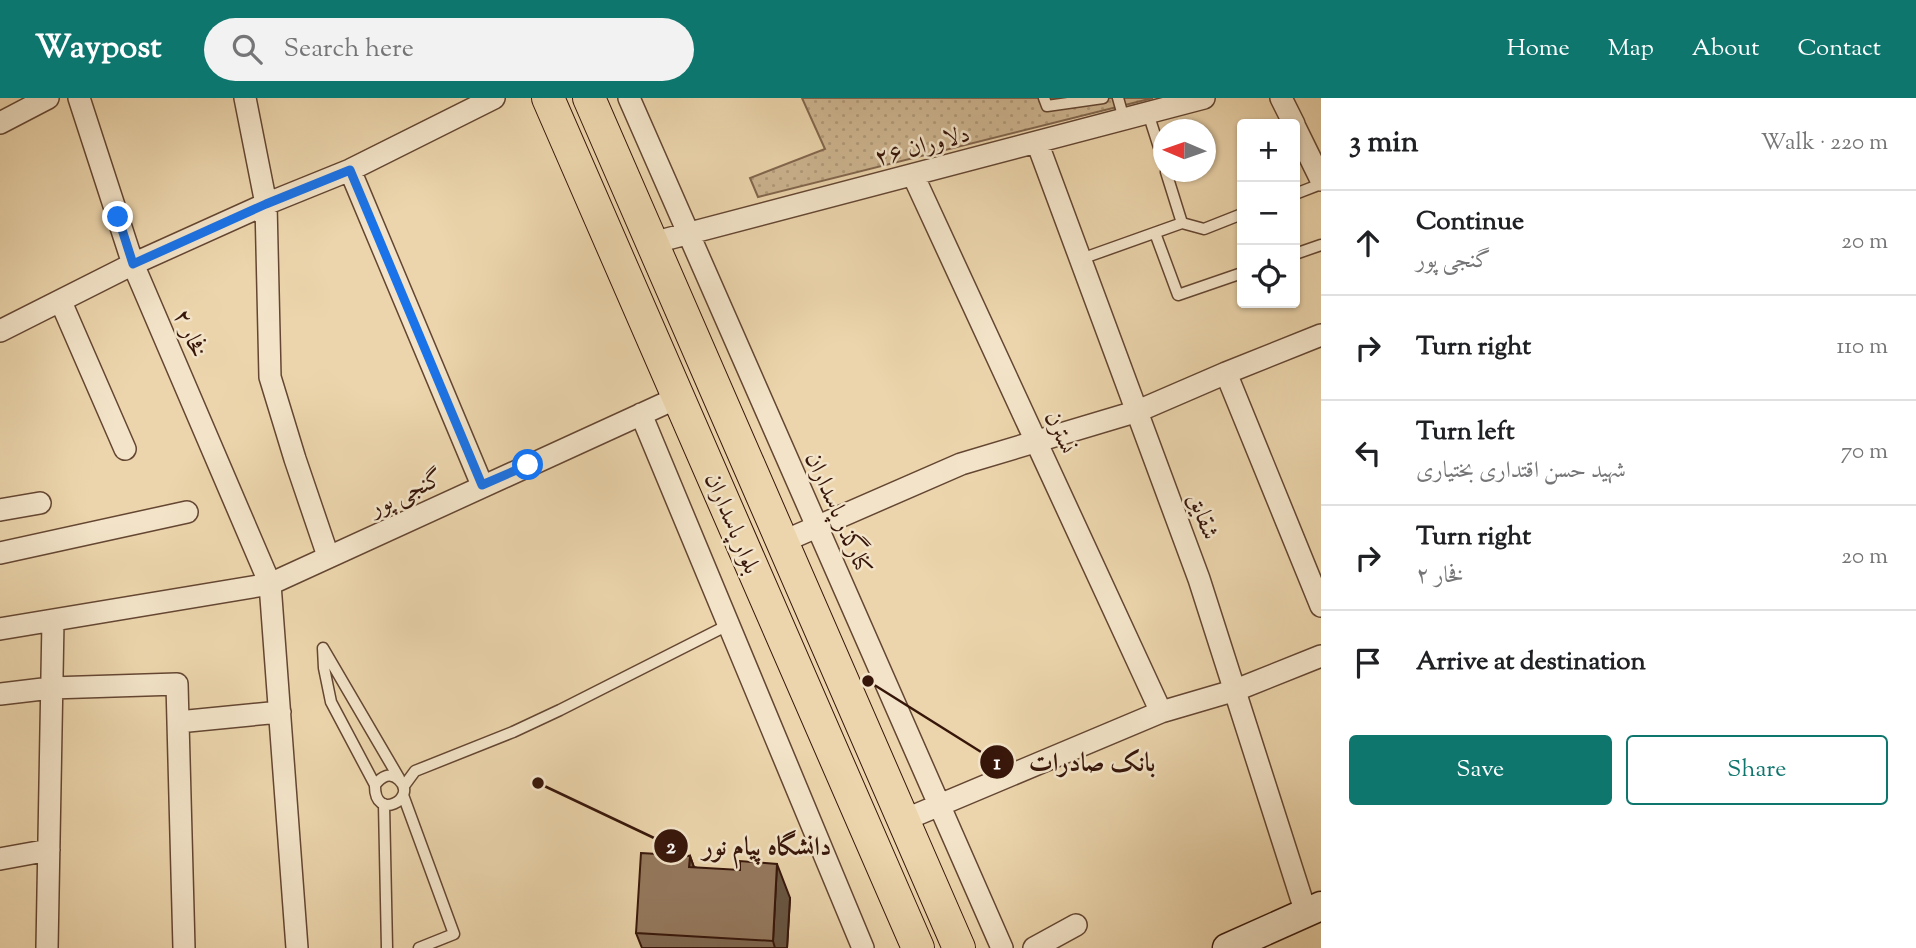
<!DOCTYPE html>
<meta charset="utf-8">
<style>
:root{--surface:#fff;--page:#f2f2f2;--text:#202124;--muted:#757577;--line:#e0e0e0;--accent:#0f766e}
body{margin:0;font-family:"Sorts Mill Goudy",Amiri,serif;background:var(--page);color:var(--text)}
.controls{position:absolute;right:21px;top:21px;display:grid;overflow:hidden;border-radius:7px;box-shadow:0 2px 5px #0004}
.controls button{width:63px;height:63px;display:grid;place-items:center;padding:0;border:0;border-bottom:2px solid var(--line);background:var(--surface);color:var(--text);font:35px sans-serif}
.compass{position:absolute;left:1153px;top:21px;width:63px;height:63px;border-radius:50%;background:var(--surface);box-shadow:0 2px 5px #0004;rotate:272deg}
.stop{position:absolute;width:21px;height:21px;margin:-16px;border:5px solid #1a73e8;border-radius:50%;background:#fff}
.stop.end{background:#1a73e8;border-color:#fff;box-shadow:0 2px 7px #0008}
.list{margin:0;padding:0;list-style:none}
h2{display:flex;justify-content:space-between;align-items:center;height:91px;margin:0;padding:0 28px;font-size:30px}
h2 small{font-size:23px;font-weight:400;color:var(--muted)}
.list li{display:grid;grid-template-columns:46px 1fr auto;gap:21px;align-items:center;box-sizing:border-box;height:105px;padding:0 28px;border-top:2px solid var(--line)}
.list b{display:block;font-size:26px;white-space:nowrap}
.list p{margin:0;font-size:23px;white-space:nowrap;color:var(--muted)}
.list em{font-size:23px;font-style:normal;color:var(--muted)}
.actions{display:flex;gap:14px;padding:21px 28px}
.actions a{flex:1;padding:16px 0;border:2px solid var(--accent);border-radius:7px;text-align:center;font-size:24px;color:var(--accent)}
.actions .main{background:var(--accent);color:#fff}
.icon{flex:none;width:38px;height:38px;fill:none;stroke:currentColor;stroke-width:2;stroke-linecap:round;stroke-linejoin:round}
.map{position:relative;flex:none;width:1321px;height:850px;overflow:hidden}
header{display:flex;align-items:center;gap:42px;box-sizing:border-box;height:98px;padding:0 35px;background:var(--accent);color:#fff}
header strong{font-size:33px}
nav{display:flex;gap:38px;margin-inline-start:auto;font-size:24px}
.search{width:490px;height:63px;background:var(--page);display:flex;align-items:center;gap:18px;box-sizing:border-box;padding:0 24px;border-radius:38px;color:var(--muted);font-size:26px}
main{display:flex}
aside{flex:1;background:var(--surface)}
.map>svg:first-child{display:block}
.grass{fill:url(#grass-dots);stroke:#82664d;stroke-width:2}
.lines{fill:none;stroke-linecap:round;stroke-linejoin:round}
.lane-casing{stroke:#644632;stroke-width:13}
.street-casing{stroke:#644632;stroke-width:24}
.secondary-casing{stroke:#37160a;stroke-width:31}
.primary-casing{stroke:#37160a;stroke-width:34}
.lane{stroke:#f3e4c9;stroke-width:10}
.street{stroke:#f3e4c9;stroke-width:21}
.secondary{stroke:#f3e4c9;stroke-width:28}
.primary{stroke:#ecd5ac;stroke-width:32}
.wall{fill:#806851;stroke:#37160a;stroke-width:2}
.shaded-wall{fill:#685542;stroke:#37160a;stroke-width:2}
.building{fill:#95795e;stroke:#37160a;stroke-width:2}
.route{stroke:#1a73e8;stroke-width:9}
.labels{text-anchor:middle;stroke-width:5;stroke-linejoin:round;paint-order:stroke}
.street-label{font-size:24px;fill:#37160a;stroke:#f3e4c9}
.leader{fill:none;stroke:#37160a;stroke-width:2.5}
.callout-dot{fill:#37160a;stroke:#f3e4c9;stroke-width:2.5}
.mark-label{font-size:21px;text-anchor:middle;font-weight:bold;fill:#fff}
.callout-label{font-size:26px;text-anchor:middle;font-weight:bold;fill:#37160a;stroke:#f3e4c9;stroke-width:5;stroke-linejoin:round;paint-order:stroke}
</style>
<header>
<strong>Waypost</strong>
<div class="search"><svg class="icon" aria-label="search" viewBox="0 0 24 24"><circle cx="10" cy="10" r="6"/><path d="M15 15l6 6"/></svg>Search here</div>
<nav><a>Home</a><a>Map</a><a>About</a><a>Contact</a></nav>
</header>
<main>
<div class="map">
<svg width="1321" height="850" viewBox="0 0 1321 850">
<defs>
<pattern id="grass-dots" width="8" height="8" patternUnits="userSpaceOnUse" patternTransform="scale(1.75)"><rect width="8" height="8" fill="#cdb590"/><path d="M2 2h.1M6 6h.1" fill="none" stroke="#b19b7b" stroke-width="1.8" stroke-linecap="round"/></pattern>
</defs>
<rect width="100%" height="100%" fill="#ecd5ac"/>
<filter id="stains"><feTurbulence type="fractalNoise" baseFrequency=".00286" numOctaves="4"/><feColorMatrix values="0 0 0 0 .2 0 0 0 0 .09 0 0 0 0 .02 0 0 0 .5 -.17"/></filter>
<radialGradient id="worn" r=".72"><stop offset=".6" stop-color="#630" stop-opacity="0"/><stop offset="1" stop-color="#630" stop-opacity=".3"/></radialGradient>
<!-- grass -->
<path class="grass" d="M802 0H1153L758 99 750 80 825 51Z"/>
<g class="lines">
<defs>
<path id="lane" d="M1044 0 1047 8 1103 0
M1118 0 1124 21
M1148 15 1164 65
M1166 74 1182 125
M1295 96 1321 86
M1182 125 1204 131 1242 116
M1155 135 1178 197 1242 175
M1295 156 1321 147
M1081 161 1182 125
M375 687C381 679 390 673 399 682 419 700 374 725 375 687L331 604 324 570 323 550 399 680
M404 688 415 673 513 634 560 612 728 527
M403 697 454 836 419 850
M384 706 387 850"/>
<path id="street" d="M79 0 133 166 270 486 297 850
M245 0 266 106 270 279 295 361 328 458
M629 0 1002 850
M1281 0 1294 26
M0 25 48 0
M1295 29 1321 82
M1037 44 1199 481 1306 815
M350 72 482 387
M913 77 1161 614
M652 145 1204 0
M61 204 125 351
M0 233 133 166 266 106 350 72 494 0
M1321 237 1226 275 1321 508
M641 316 863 850
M0 412 40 405
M782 444 961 366 1138 313 1226 275
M0 455 187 414
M0 531 270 486 679 299
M0 596 51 590 177 586 178 624
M904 722 1161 614 1236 592 1321 558
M0 761 49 752
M47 850 53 523
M184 850 178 624 280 614
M1034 850 1076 827"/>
<path id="secondary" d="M1227 850 1321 808"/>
<path id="primary" d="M548 0 918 850
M589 0 959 850"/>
</defs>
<!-- lane casing -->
<use href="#lane" class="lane-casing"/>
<!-- street casing -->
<use href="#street" class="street-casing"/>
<!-- secondary casing -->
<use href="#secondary" class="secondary-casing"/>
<!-- primary casing -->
<use href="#primary" class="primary-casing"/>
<!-- lane -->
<use href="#lane" class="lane"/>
<!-- street -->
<use href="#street" class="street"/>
<!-- secondary -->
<use href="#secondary" class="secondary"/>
<!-- primary -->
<use href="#primary" class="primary"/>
</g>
<!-- wall -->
<path class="wall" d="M690 758 694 769 790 800 787 850H642L636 835Z"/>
<!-- shaded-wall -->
<path class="shaded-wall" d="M690 758 702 793 689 769Z
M777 766 790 800 787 850H775L773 843Z"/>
<!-- building -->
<path class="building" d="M641 755 690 758 689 769 740 772V763L777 766 773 843 636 835Z"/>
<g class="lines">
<!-- route -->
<path class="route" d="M118 119 133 166 266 106 350 72 482 387 528 367"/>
</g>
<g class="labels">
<!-- street labels -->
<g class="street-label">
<text transform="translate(922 47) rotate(-15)" y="8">دلاوران ۲۶</text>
<text transform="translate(191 235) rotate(67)" y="8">فخار ۲</text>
<text transform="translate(1061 334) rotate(65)" y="8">نسترن</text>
<text transform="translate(406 394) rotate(-25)" y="8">گنجی پور</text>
<text transform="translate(839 415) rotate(66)" y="8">کنارگذر پاسداران</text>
<text transform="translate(1204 418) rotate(70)" y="8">شقایق</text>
<text transform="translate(733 425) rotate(67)" y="8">بلوار پاسداران</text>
</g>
</g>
<!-- callouts -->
<path class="leader" d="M868 583L997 664M538 685L671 748"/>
<g class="callout-dot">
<circle cx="868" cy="583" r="7"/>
<circle cx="538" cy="685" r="7"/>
<circle cx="997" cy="664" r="18"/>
<circle cx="671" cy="748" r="18"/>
</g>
<g class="mark-label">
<text x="997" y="671">1</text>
<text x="671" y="755">2</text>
</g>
<g class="callout-label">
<text x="1092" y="673">بانک صادرات</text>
<text x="767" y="757">دانشگاه پیام نور</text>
</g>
<rect width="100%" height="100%" filter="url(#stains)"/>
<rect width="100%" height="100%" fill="url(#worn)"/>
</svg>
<div class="controls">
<button>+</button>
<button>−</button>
<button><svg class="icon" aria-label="locate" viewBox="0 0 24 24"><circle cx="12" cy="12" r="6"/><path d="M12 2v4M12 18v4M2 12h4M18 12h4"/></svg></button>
</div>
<svg class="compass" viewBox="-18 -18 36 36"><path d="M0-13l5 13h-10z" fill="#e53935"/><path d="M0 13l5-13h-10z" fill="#757577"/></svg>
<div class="stop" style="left:528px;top:367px"></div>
<div class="stop end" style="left:118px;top:119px"></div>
</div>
<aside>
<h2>3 min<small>Walk · 220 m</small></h2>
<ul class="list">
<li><svg class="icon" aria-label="ahead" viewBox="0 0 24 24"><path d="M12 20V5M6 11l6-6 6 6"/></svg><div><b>Continue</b><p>گنجی پور</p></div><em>20 m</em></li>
<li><svg class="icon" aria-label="right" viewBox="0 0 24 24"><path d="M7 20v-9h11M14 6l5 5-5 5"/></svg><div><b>Turn right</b></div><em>110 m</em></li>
<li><svg class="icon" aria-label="left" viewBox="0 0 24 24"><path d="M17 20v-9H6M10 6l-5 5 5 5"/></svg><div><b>Turn left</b><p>شهید حسن اقتداری بختیاری</p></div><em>70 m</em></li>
<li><svg class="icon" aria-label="right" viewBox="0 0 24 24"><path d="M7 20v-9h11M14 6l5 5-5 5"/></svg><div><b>Turn right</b><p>فخار ۲</p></div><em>20 m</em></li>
<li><svg class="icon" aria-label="arrive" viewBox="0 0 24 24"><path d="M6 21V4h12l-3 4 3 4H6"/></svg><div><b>Arrive at destination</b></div></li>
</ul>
<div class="actions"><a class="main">Save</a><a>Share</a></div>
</aside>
</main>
